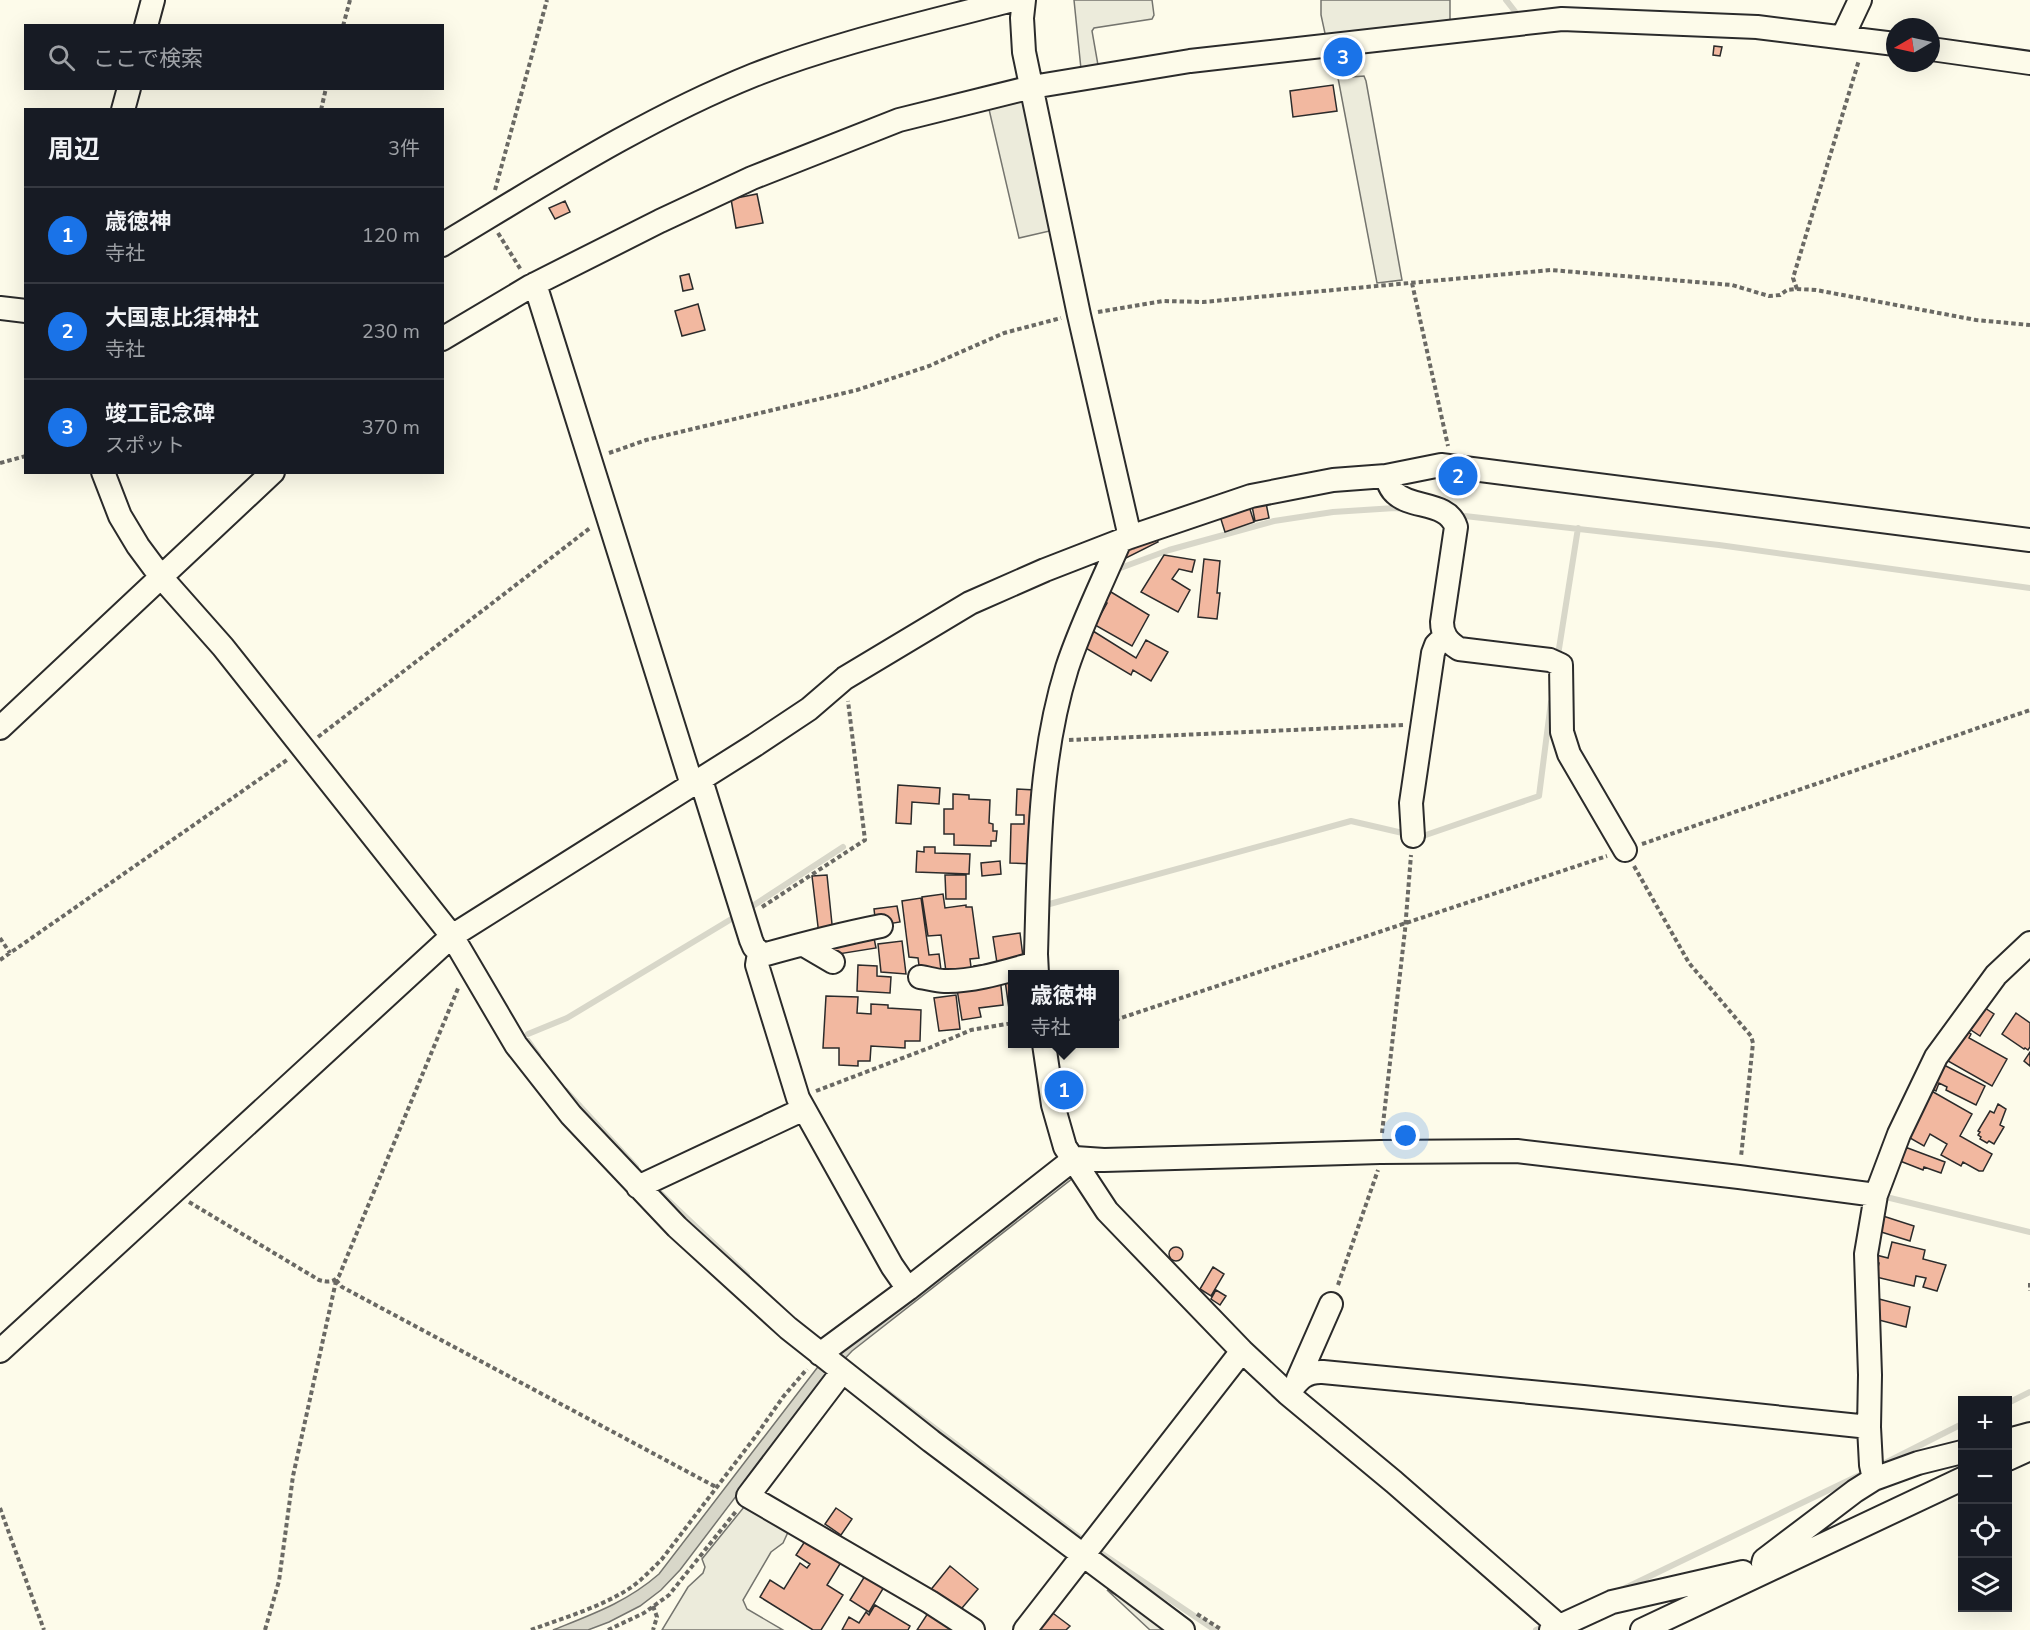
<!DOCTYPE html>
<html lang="ja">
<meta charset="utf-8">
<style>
:root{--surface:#171b24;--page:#242831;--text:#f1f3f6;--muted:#9ea1a6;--line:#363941;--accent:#1a73e8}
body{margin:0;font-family:"Nunito Sans","Noto Sans JP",sans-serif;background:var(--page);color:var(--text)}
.controls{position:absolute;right:18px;bottom:18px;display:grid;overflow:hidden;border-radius:0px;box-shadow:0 6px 24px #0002}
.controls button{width:54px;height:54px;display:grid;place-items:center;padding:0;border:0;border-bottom:2px solid var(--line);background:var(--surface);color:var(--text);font:30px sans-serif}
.compass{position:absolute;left:1886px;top:18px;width:54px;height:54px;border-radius:50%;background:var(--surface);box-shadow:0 6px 24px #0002;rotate:261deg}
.you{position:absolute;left:1406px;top:1136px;width:21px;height:21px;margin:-15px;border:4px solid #fff;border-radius:50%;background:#1a73e8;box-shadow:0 0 0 9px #1a73e833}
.badge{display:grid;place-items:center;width:39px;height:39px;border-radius:50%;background:var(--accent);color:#fff;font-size:20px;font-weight:700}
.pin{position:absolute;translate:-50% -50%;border:3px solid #fff;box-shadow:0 2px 6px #0006}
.popup{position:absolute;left:1008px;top:970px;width:111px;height:78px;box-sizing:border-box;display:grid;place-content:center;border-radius:0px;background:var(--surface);filter:drop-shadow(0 2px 4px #0005);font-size:20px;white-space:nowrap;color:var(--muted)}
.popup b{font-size:22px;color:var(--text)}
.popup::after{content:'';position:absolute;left:50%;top:100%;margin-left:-12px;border:12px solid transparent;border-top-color:var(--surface)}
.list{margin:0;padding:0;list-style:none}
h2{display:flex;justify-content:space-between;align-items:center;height:78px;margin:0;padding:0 24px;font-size:26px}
h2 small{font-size:20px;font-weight:400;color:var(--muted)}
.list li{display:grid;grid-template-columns:39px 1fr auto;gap:18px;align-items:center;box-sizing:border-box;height:96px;padding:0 24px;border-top:2px solid var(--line)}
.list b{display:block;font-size:22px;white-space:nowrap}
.list p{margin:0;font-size:20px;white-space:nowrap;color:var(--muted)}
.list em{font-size:20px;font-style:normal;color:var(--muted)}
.icon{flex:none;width:33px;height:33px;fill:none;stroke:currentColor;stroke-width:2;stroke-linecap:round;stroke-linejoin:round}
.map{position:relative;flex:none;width:2030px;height:1630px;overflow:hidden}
.search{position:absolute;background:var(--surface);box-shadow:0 6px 24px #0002;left:24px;top:24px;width:420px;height:66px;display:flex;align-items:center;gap:15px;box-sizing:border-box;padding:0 21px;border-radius:0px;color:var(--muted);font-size:22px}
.panel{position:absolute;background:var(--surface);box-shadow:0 6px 24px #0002;left:24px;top:108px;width:420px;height:366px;border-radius:0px}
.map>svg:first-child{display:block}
.green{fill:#ecebdb;stroke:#74746e;stroke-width:1.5}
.water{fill:#d8d7c9;stroke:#74746e;stroke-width:1.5}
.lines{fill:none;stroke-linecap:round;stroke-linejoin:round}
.stream{stroke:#d8d7c9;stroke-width:6}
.building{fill:#f2b8a0;stroke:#2b2b2b;stroke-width:1.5}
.minor-casing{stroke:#2b2b2b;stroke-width:26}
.path{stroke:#6a6964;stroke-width:4;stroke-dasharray:4.5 3;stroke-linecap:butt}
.minor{stroke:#fdfbea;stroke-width:22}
</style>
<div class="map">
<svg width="2030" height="1630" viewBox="0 0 2030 1630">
<rect width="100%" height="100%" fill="#fdfbea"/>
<!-- green -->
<path class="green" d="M1074 0H1152L1154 15 1152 19 1094 28 1092 31 1098 65 1081 69Z
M1321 0H1450V22L1326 38 1321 15Z
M1364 76 1366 81 1402 280 1377 283 1338 78Z
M1026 96 1054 230 1019 238 988 105Z
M748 1505 789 1530 783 1543 771 1552 743 1600 747 1609 783 1630H662L688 1587 703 1573 705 1567 702 1559 744 1507Z
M1107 1590 1131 1603 1165 1630H1150Z"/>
<!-- water -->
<path class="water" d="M1069 1172 1073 1178 852 1351 822 1383 680 1570 661 1590 640 1606 609 1622 588 1630H553C593 1614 627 1602 659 1574L817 1368 833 1353Z"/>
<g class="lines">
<!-- stream -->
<path class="stream" d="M1506 0 1517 14
M1456 515 1719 545 2030 588
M1115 570 1169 550 1274 521 1333 512 1395 508 1404 509
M1558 655 1578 528
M1046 905 1351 821 1420 837 1539 796 1551 702
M748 909 843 847
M528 1034 567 1018 738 915
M528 1041 538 1055
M566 1091 636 1167
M656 1189 747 1275
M1886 1197 2030 1232
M880 1387 1083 1540
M2008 1403 2030 1392
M1881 1465 1962 1424
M1095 1549 1215 1630
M1621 1590 1862 1474
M1536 1630 1547 1625"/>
</g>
<!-- building -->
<path class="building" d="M1714 46 1722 47 1720 56 1713 55Z
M1333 85 1337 111 1293 117 1290 91Z
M757 194 763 223 736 228 731 199Z
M565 201 570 212 555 219 549 208Z
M689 274 693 289 683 291 680 276Z
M698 304 705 330 682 336 675 311Z
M1265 498 1269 518 1255 521 1251 501Z
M1248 503 1254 522 1225 532 1219 513Z
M1154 534 1158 542 1126 558 1123 550Z
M1164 555 1195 560 1192 572 1179 569 1172 579 1190 590 1178 612 1141 592Z
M1204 559 1220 561 1217 593H1220L1217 619 1198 617Z
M1111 592 1149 615 1132 646 1095 625 1107 603 1105 602Z
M1093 631 1136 658 1146 640 1168 652 1151 681 1133 670 1131 675 1084 647Z
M898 785 940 788 939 804 912 802 911 824 896 823Z
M1017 789 1035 790 1034 864 1010 863 1011 824H1024V815H1016Z
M953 794 969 795V799L990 800 989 823 993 824V831H997L996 841H991V846L954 845V834H944V809H953Z
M924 847H935V853L970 854 969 874 916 872 917 851 924 852Z
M1000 861 1001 874 982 876 981 863Z
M827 875 833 934 819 935 812 876Z
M945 875H966V899H946Z
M943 894 945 908 966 905V907H972L979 958 970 959 972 975 947 979 941 935 928 936 922 897Z
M921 898 929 955 939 954 941 970 920 973 918 958 909 957 902 901Z
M897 906 900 922 876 926 874 909Z
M873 933 876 948 826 956 823 940Z
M1020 933 1024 965 975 975 974 966 997 963 993 937Z
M902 941 906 974 881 972 878 944Z
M858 965 877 966V976L891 977 890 993 857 991Z
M1004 973 1013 974V1015L1010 1016Z
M1000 977 1003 1005 979 1008 981 1017 962 1020 956 983Z
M956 995 960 1029 939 1031 934 998Z
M826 996 858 997 857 1013 871 1014V1004L888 1005V1008L921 1010 920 1041H905V1048L871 1046 870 1061H858V1066L839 1065V1048H823Z
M1982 1006 1994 1014 1980 1036 1968 1028Z
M2016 1013 2030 1023V1047L2028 1050 2025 1048 2024 1049 2002 1034Z
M1965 1030 1971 1034 1969 1038 2007 1059 1992 1086 1948 1061Z
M2030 1052V1066L2024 1061Z
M1942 1064 1985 1086 1976 1105 1946 1090 1947 1087 1939 1083 1936 1091 1930 1088Z
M1067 1084 1069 1095 1061 1097 1059 1085Z
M1928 1089 1972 1114 1960 1136 1992 1154 1983 1171H1979L1963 1162 1961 1166 1941 1155 1947 1144 1930 1134 1924 1146 1903 1134Z
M1998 1104 2006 1109 2000 1125 2004 1127 1994 1144 1989 1141 1987 1143 1980 1139 1981 1137 1978 1135 1980 1132 1978 1131 1990 1111 1994 1113Z
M1905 1147 1945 1162 1941 1173 1924 1167 1923 1170 1900 1161Z
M1883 1216 1914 1226 1910 1241 1878 1231Z
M1892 1242 1925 1250 1923 1259 1946 1265 1937 1291 1923 1287 1926 1278 1916 1276 1914 1286 1876 1277 1879 1263 1874 1262 1876 1255 1888 1258Z
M1169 1254a7 7 0 1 1 14 0a7 7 0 1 1-14 0Z
M1213 1267 1224 1274 1211 1296 1200 1289Z
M1216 1290 1226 1296 1220 1305 1211 1299Z
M1879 1299 1910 1307 1906 1327 1875 1319Z
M836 1508 852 1519 841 1535 825 1524Z
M809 1535 843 1559 827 1585 843 1595 821 1630H813L760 1597 770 1580 784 1589 800 1563 807 1568 810 1564 796 1555Z
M950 1566 978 1589 957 1614 929 1592Z
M868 1571 887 1582 869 1612 850 1600Z
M875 1605 910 1626 908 1630H842L849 1617 859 1623 866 1612 869 1615Z
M930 1610 956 1630H917Z
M1050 1611 1070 1626 1066 1630H1035Z"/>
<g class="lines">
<defs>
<path id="minor" d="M1024 0 1022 18 1024 52 1079 315 1130 537
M146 26 153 0
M1843 36 1860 0
M1931 49 2030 63
M123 110 129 88
M442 245C544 184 645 119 754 75 838 42 926 23 1012 0
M535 284 692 785
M0 308 26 311
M442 339 531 286 660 221 752 178 899 120 1032 87 1190 61 1562 19 1757 27 1895 44
M103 472 120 516 138 546 161 577 223 647 452 936 516 1045 571 1115 677 1227 788 1328 931 1441 1183 1630
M1386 476C1388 482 1390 489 1395 493 1411 509 1448 501 1456 527L1442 622C1442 635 1448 642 1459 649L1550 660 1561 665 1562 732 1569 754 1625 850
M0 728 273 472
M701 780 751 940 754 947 763 955C802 944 841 934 881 926
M1413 836 1411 803 1433 653 1436 645 1445 636
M804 945 833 962
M763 955 758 959 757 965 798 1098 892 1266 908 1289
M1037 974 1036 954C1039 858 1038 761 1067 668 1081 625 1102 583 1120 541
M920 977C928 978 936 981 944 981 974 982 1007 971 1036 963
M1044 1044 1053 1105 1065 1147 1107 1211 1242 1351 1288 1394 1394 1482 1559 1626
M638 1187 804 1109
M0 1351 452 936 755 745 809 709 845 678 970 603 1045 570 1130 537 1251 496 1333 480 1386 476 1441 465 2030 540
M820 1354 908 1289 1075 1158 1104 1160 1380 1152 1517 1151 1739 1177 1876 1195
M842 1372 748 1496 930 1602 973 1630
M1298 1379 1331 1304
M1288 1394C1298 1380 1305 1371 1323 1372L1583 1397 1869 1427
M2008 1440 2030 1434
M2008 1459 2030 1449
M1874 1479 1871 1465 1869 1427 1870 1375 1866 1254 1876 1195 1899 1134 1936 1057 1996 975 2030 943
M1763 1564 1764 1560 1855 1491 1874 1479 1918 1463 1962 1452
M1025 1630 1242 1351
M1551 1630 1612 1602 1743 1572
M1642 1630 1962 1479"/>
</defs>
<!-- minor casing -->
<use href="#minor" class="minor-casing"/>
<!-- path -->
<path class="path" d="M343 26 350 0
M321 110 326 88
M495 190 547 0
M498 233 521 270
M1412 283 1448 446
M1797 289 1793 278 1859 60
M1098 312 1163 301 1203 302 1551 270 1732 285 1769 296 1780 295 1787 290 1797 289 1816 290 1976 320 2030 325
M609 453 646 440 857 390 929 366 1004 333 1061 318
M0 463 26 456
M318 737 590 528
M1069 740 1403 725
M1642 844 2030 710
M1634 866 1689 963 1751 1036 1753 1043 1741 1157
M762 907 865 840 848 701
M0 938 10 953
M0 960 287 760
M1115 1020 1607 856
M816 1091 929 1048 971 1030 1013 1023
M1382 1133 1405 930 1411 855
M189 1202 319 1280C327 1282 333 1283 339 1276L459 986
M336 1280 342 1287 716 1487
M2030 1283V1291
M1338 1285 1378 1170
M0 1508 44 1630
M653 1606 657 1617 653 1630
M1197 1614 1222 1630
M265 1630 279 1581 293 1476 336 1281
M531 1630C563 1618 598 1608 627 1590 640 1582 651 1570 662 1559L755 1437 783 1397 807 1369
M608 1630 644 1613 669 1595 737 1510"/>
<!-- minor -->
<use href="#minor" class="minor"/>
</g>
</svg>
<div class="controls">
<button>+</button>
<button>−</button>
<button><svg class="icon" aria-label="locate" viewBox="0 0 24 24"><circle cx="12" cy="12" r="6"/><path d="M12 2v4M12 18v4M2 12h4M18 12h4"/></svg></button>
<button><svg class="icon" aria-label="layers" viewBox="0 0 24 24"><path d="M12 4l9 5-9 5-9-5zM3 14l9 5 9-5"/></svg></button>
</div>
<svg class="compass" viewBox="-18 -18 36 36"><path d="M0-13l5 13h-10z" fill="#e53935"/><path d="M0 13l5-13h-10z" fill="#9ea1a6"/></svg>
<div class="you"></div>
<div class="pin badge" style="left:1064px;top:1090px">1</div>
<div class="popup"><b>歳徳神</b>寺社</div>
<div class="pin badge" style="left:1458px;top:476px">2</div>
<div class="pin badge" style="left:1343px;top:57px">3</div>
<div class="search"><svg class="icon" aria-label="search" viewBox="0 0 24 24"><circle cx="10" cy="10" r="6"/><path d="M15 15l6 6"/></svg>ここで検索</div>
<section class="panel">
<h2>周辺<small>3件</small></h2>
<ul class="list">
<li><span class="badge">1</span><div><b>歳徳神</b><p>寺社</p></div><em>120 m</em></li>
<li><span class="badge">2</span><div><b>大国恵比須神社</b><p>寺社</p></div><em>230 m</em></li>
<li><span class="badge">3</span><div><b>竣工記念碑</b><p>スポット</p></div><em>370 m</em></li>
</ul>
</section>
</div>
